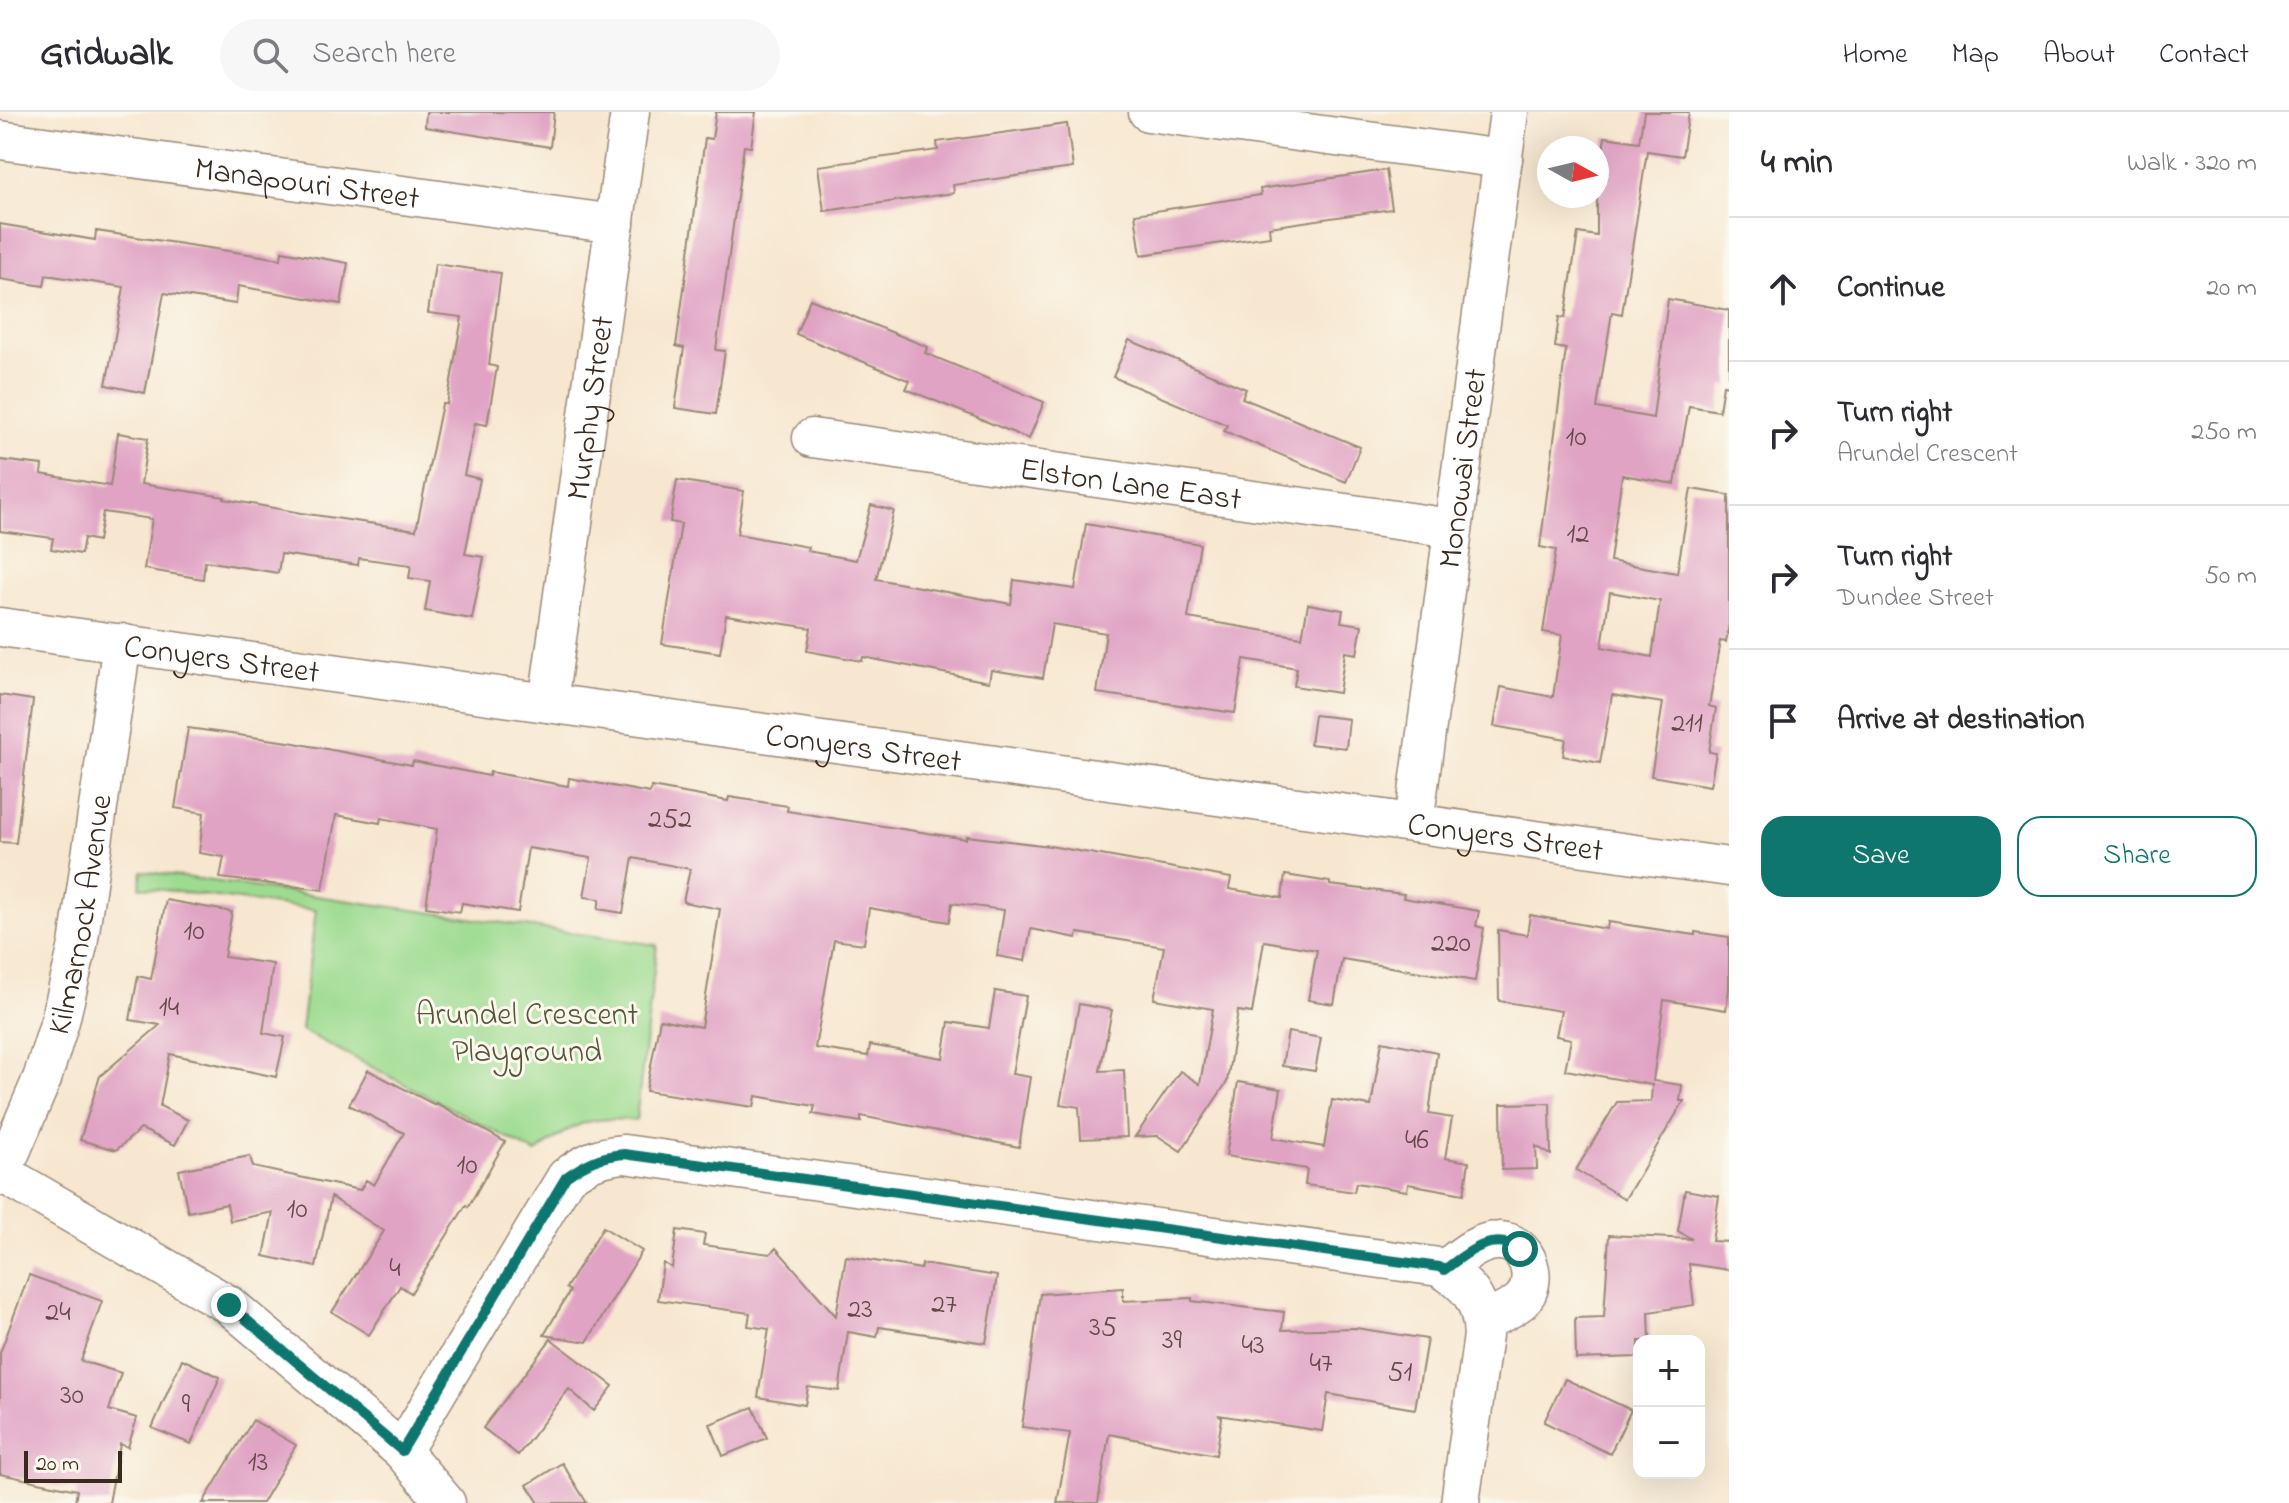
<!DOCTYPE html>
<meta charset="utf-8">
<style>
:root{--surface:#fff;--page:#f7f7f7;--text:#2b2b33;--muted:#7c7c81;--line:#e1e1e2;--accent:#0f766e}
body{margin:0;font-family:"Indie Flower",sans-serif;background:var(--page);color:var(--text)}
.controls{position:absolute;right:24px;bottom:24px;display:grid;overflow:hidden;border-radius:16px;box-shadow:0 8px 32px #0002}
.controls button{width:72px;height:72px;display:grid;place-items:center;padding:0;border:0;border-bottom:2px solid var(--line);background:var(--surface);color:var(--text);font:40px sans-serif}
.compass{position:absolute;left:1537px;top:24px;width:72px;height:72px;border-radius:50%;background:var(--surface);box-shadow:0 8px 32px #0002;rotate:98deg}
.scale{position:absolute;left:24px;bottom:20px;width:98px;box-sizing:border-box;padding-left:8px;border:4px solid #3b2a1e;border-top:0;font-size:22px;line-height:28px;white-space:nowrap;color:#3b2a1e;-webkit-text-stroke:6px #fbf7ec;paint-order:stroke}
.stop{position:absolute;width:24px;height:24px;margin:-18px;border:6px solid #0f766e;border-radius:50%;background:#fff}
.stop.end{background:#0f766e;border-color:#fff;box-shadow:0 2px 8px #0008}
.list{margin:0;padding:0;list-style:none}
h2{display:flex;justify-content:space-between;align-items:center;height:104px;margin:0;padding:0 32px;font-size:34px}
h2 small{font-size:26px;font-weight:400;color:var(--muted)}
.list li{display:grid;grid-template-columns:52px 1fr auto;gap:24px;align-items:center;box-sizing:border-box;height:144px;padding:0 32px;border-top:2px solid var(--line)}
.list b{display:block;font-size:30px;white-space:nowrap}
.list p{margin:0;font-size:26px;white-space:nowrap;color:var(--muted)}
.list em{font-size:26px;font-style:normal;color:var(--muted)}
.actions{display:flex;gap:16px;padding:24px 32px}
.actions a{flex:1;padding:18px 0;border:2px solid var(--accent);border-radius:24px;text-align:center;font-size:28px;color:var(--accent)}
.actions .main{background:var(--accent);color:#fff}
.icon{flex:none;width:44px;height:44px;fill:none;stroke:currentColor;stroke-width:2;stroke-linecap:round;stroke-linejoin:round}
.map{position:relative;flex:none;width:1729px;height:1391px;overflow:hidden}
header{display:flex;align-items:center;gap:48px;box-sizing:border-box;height:112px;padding:0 40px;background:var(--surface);border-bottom:2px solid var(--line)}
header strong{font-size:38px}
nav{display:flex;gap:44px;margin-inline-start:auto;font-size:28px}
.search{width:560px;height:72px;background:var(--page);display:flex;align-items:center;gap:20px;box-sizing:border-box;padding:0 28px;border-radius:44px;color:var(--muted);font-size:30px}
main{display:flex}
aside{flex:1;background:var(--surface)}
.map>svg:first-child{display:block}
.green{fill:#9ddb90;stroke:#6c8257;stroke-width:2}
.building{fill:#e0a3c4;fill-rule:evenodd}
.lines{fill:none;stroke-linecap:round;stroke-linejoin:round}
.street-casing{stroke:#987;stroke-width:41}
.street{stroke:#fff;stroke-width:38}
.route{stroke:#0f766e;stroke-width:10}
.labels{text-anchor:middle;stroke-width:6;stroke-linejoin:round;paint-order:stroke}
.number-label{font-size:28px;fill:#644848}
.street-label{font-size:32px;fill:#3b2a1e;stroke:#fbf7ec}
.park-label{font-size:32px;fill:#54563a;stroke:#fbf7ec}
</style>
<header>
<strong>Gridwalk</strong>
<div class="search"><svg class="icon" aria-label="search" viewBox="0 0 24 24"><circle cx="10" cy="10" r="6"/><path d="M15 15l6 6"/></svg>Search here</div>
<nav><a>Home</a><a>Map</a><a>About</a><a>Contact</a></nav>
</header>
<main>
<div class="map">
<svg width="1729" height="1391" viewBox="0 0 1729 1391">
<rect width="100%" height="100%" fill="#fbf7ec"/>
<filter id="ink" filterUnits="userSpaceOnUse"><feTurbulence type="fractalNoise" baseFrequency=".0125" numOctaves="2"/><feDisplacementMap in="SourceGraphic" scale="16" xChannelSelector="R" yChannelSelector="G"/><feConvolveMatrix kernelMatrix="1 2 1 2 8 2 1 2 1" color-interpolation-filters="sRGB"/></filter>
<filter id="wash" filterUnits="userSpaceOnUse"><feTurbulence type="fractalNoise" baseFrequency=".006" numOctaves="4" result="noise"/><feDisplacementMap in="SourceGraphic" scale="32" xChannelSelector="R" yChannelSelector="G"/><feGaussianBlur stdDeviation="1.8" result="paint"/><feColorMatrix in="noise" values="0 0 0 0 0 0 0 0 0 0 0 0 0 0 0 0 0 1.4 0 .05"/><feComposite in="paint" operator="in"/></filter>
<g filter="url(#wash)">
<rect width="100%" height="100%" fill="#f7e7d0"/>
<!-- green -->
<path class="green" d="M142 759 657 833 636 1008C585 1005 576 1010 536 1041L301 918 316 798 140 775Z"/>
<g id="blocks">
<!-- building -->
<path class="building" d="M426 0H554L550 35 425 15Z
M716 0H756L751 35 744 34 716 238 725 239 716 302 675 296 684 236 676 234 705 26 712 27Z
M1644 0H1689L1682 44 1647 39 1622 202 1612 200 1597 296 1653 306 1668 187 1729 198V274L1723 273 1719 299 1689 294 1675 372 1622 363 1610 449 1677 461 1691 377 1729 383V512L1726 530 1720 529 1709 594 1716 596 1709 640 1716 641 1710 674 1651 664 1663 591 1612 583 1600 651 1563 644 1566 627 1494 614 1501 575 1553 585 1562 523 1543 520 1556 438 1540 435 1566 237 1555 235 1559 205 1565 206 1578 121 1597 124V79L1605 25 1639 30ZM1610 480 1660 489 1652 545 1602 535Z
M1067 12 1073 56 953 73 954 81 824 99 818 54 938 38 937 30Z
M1386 58 1392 97 1269 115 1270 124 1141 143 1135 102 1261 83 1260 77Z
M0 112 95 128 96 119 281 147 282 139 348 151 341 192 238 174 236 192 164 181 145 281 106 273 124 175 46 163 44 174 0 167Z
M435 152 501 161 489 253 497 255 487 313 475 311 464 363 480 367 465 442 484 445 472 507 425 499 430 469 409 466 411 453 359 446 358 453 281 442 278 461 205 449 203 467 144 457 152 407 103 400 98 429 84 426 81 442 51 437 53 426 0 419V348L42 353 41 362 110 374 118 321 148 326 141 372 225 385 224 387 301 401 416 418 442 292H447L462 205 428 201Z
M810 187 928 235 925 241 1044 290 1029 327 906 277 910 269 796 222Z
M1129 228 1246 277 1242 286 1360 335 1346 370 1224 319 1227 313 1113 265Z
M677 368 744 379 737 422 808 435 807 439 856 448 871 393 894 399 876 467 1011 492 1014 468 1075 477 1086 412 1200 432 1188 506 1302 525 1308 492 1343 498 1341 510 1362 513 1357 542 1345 540 1339 581 1294 574 1297 556 1244 547 1235 601 1097 581 1106 521 1052 512 1043 566 991 558 989 570 863 545 862 549 807 539 811 516 726 503 720 541 662 532 681 412 670 410Z
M0 583 33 588 16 731 0 730Z
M1314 603 1349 607 1346 636 1310 632Z
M188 616 289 630 412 653 413 649 489 664 490 660 568 674 569 666 650 681 651 675 728 689 729 685 788 694 787 699 966 727V724L1050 734 1231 766 1229 777 1282 786 1285 763 1330 770V773L1404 782 1403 786 1479 799 1476 814 1484 816 1475 869 1342 847 1334 892 1308 888 1317 838 1264 829 1252 901 1238 899 1227 970 1181 1039 1158 1024 1135 1025 1180 959 1200 972 1213 897 1154 887 1164 835 1078 821 1077 826 1031 817 1025 849 997 844 1004 798 952 791 949 810 869 796 864 832 834 828 815 936 868 944 870 933 943 946 949 910 989 916 995 879 1026 884 1012 962 1030 965 1019 1035 861 1004V1010L813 1002 815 994 756 984 754 995 646 979 660 907 701 915 720 797 683 790 690 757 633 746 623 801 598 797 600 787 584 785 591 746 528 736 518 800 462 791 460 800 426 795 437 717 381 706 380 711 336 703 323 778 220 766 224 745 199 741 204 701 175 696Z
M166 788 232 800 224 845 273 852 263 921 285 925 276 965 170 942 160 994 188 1008 175 1033 141 1017 116 1038 80 1028 100 964 160 913 130 908 138 864 151 867Z
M1530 803 1607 817 1608 810 1695 823V820L1729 825V877L1726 898 1664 888 1653 969 1682 973 1680 989H1684L1625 1087 1576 1058 1617 990 1651 989 1652 973 1565 958 1571 927 1556 924 1561 899 1499 889 1498 818 1527 823Z
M1079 892 1112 898 1100 959 1124 958 1127 1025 1081 1027 1079 995 1060 992Z
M1288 920 1321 926 1315 959 1282 954Z
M1382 929 1437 940 1429 1002 1452 1006 1445 1046 1469 1050 1464 1082 1408 1072 1407 1079 1356 1071 1354 1080 1305 1073 1307 1057 1226 1044 1238 970 1281 977 1273 1026 1324 1035 1332 988 1371 994Z
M368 958 435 993 436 991 505 1030 468 1095 466 1093 411 1181 400 1174 369 1223 332 1200 384 1119 331 1085 316 1155 264 1144 273 1100 230 1109 227 1092 188 1100 179 1058 250 1044 253 1055 360 1078 366 1068 374 1073 404 1021 349 993Z
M1550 991 1551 1043 1536 1034 1537 1057 1502 1058 1501 992Z
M1685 1078 1719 1084 1712 1129 1729 1130V1158L1689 1152 1694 1193 1649 1200 1650 1229H1639V1245L1576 1247 1575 1206 1604 1205 1609 1123 1692 1127 1678 1119Z
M603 1115 642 1139 587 1230 544 1223 570 1179 566 1176Z
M677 1118 705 1122 703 1133 770 1142 776 1136 836 1204 846 1144 921 1157 922 1152 997 1164 986 1231 879 1215 877 1225 848 1220 839 1279 808 1275 805 1293 758 1285 769 1217 748 1214 750 1201 658 1188 663 1151 672 1156Z
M29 1163 102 1189 81 1249 121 1261 109 1298 137 1306 128 1335 120 1332 109 1391H75L77 1378 0 1362V1241Z
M1123 1176V1189L1192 1186V1189L1284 1200 1282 1218 1356 1216 1427 1227 1415 1297 1328 1282 1322 1319 1218 1303 1222 1306 1216 1343 1109 1322 1098 1391H1057L1070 1321 1022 1315 1040 1182Z
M551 1227 613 1274 594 1299 569 1277 518 1343 483 1316Z
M182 1247 220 1265 191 1332 152 1316Z
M1565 1267 1631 1298 1610 1342 1544 1310Z
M753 1295 767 1326 723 1344 710 1312Z
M253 1308 296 1333 262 1391H203Z
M562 1351 587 1391H539L527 1373Z"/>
</g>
</g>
<g filter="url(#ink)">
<use href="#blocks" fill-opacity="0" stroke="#987" stroke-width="2"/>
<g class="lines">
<defs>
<g id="street">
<path d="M1148 0 1503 47"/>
<path id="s1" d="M0 28 615 112"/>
<path id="s2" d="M812 326 1452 416"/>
<path id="s3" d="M0 515 1729 755"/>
<path id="s4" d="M548 591 630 0"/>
<path id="s5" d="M1414 711 1509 0"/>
<path d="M2 1061 229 1193 402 1339 446 1391"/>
<path id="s6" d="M0 1065 42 967 60 909 78 833 122 531"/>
<path d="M1444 1158C1460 1146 1477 1129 1498 1129 1528 1128 1541 1169 1521 1189 1510 1198 1495 1204 1483 1210"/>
<path d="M402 1339 566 1065C586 1050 600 1044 624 1042L1439 1155C1469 1173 1481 1187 1483 1223L1460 1391"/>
</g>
</defs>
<!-- street casing -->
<use href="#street" class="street-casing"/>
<!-- street -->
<use href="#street" class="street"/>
</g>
</g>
<g class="lines" filter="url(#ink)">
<!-- route -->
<path class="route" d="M229 1193 402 1339 566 1065C586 1051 600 1044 624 1042L1439 1155 1444 1158C1467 1141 1491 1119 1520 1137"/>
</g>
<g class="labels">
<!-- number labels -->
<g class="number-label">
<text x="1576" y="333">10</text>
<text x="1578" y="430">12</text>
<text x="1687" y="619">211</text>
<text x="670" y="715">252</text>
<text x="194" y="827">10</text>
<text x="1451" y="839">220</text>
<text x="169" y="903">14</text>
<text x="1417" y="1036">46</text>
<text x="467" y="1061">10</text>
<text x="297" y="1105">10</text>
<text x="395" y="1164">4</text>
<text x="944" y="1200">27</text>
<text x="860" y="1205">23</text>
<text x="58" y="1208">24</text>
<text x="1103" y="1223">35</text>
<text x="1172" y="1236">39</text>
<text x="1253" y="1241">43</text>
<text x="1321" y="1259">47</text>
<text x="1400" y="1268">51</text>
<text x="72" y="1291">30</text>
<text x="186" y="1300">9</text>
<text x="258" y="1358">13</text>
</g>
<!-- street labels -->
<g class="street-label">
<text dy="11" stroke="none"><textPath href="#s1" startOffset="310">Manapouri Street</textPath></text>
<text dy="11" stroke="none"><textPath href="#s4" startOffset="298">Murphy Street</textPath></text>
<text dy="11" stroke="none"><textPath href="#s5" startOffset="358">Monowai Street</textPath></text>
<text dy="11" stroke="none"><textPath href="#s2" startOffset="322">Elston Lane East</textPath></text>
<text dy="11" stroke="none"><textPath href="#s3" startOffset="224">Conyers Street</textPath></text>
<text dy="11" stroke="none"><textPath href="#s3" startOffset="872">Conyers Street</textPath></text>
<text dy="11" stroke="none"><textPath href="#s3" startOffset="1520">Conyers Street</textPath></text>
<text dy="11" stroke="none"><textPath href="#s6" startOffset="276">Kilmarnock Avenue</textPath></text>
</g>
<!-- park labels -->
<g class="park-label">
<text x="527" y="912">Arundel Crescent<tspan x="527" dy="37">Playground</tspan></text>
</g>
</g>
</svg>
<div class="controls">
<button>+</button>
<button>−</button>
</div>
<svg class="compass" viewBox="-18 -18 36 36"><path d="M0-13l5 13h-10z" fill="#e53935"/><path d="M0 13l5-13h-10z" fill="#7c7c81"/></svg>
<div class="scale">20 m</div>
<div class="stop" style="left:1520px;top:1137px"></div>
<div class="stop end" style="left:229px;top:1193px"></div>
</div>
<aside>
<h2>4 min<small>Walk · 320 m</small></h2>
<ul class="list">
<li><svg class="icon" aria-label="ahead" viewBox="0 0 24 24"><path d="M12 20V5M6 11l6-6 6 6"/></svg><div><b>Continue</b></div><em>20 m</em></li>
<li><svg class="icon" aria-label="right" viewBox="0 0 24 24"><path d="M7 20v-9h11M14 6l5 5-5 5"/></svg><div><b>Turn right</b><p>Arundel Crescent</p></div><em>250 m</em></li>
<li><svg class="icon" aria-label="right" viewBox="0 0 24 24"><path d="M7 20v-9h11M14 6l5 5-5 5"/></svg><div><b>Turn right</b><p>Dundee Street</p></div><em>50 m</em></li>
<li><svg class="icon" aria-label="arrive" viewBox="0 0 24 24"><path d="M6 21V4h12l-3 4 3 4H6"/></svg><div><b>Arrive at destination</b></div></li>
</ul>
<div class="actions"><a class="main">Save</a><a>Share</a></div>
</aside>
</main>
